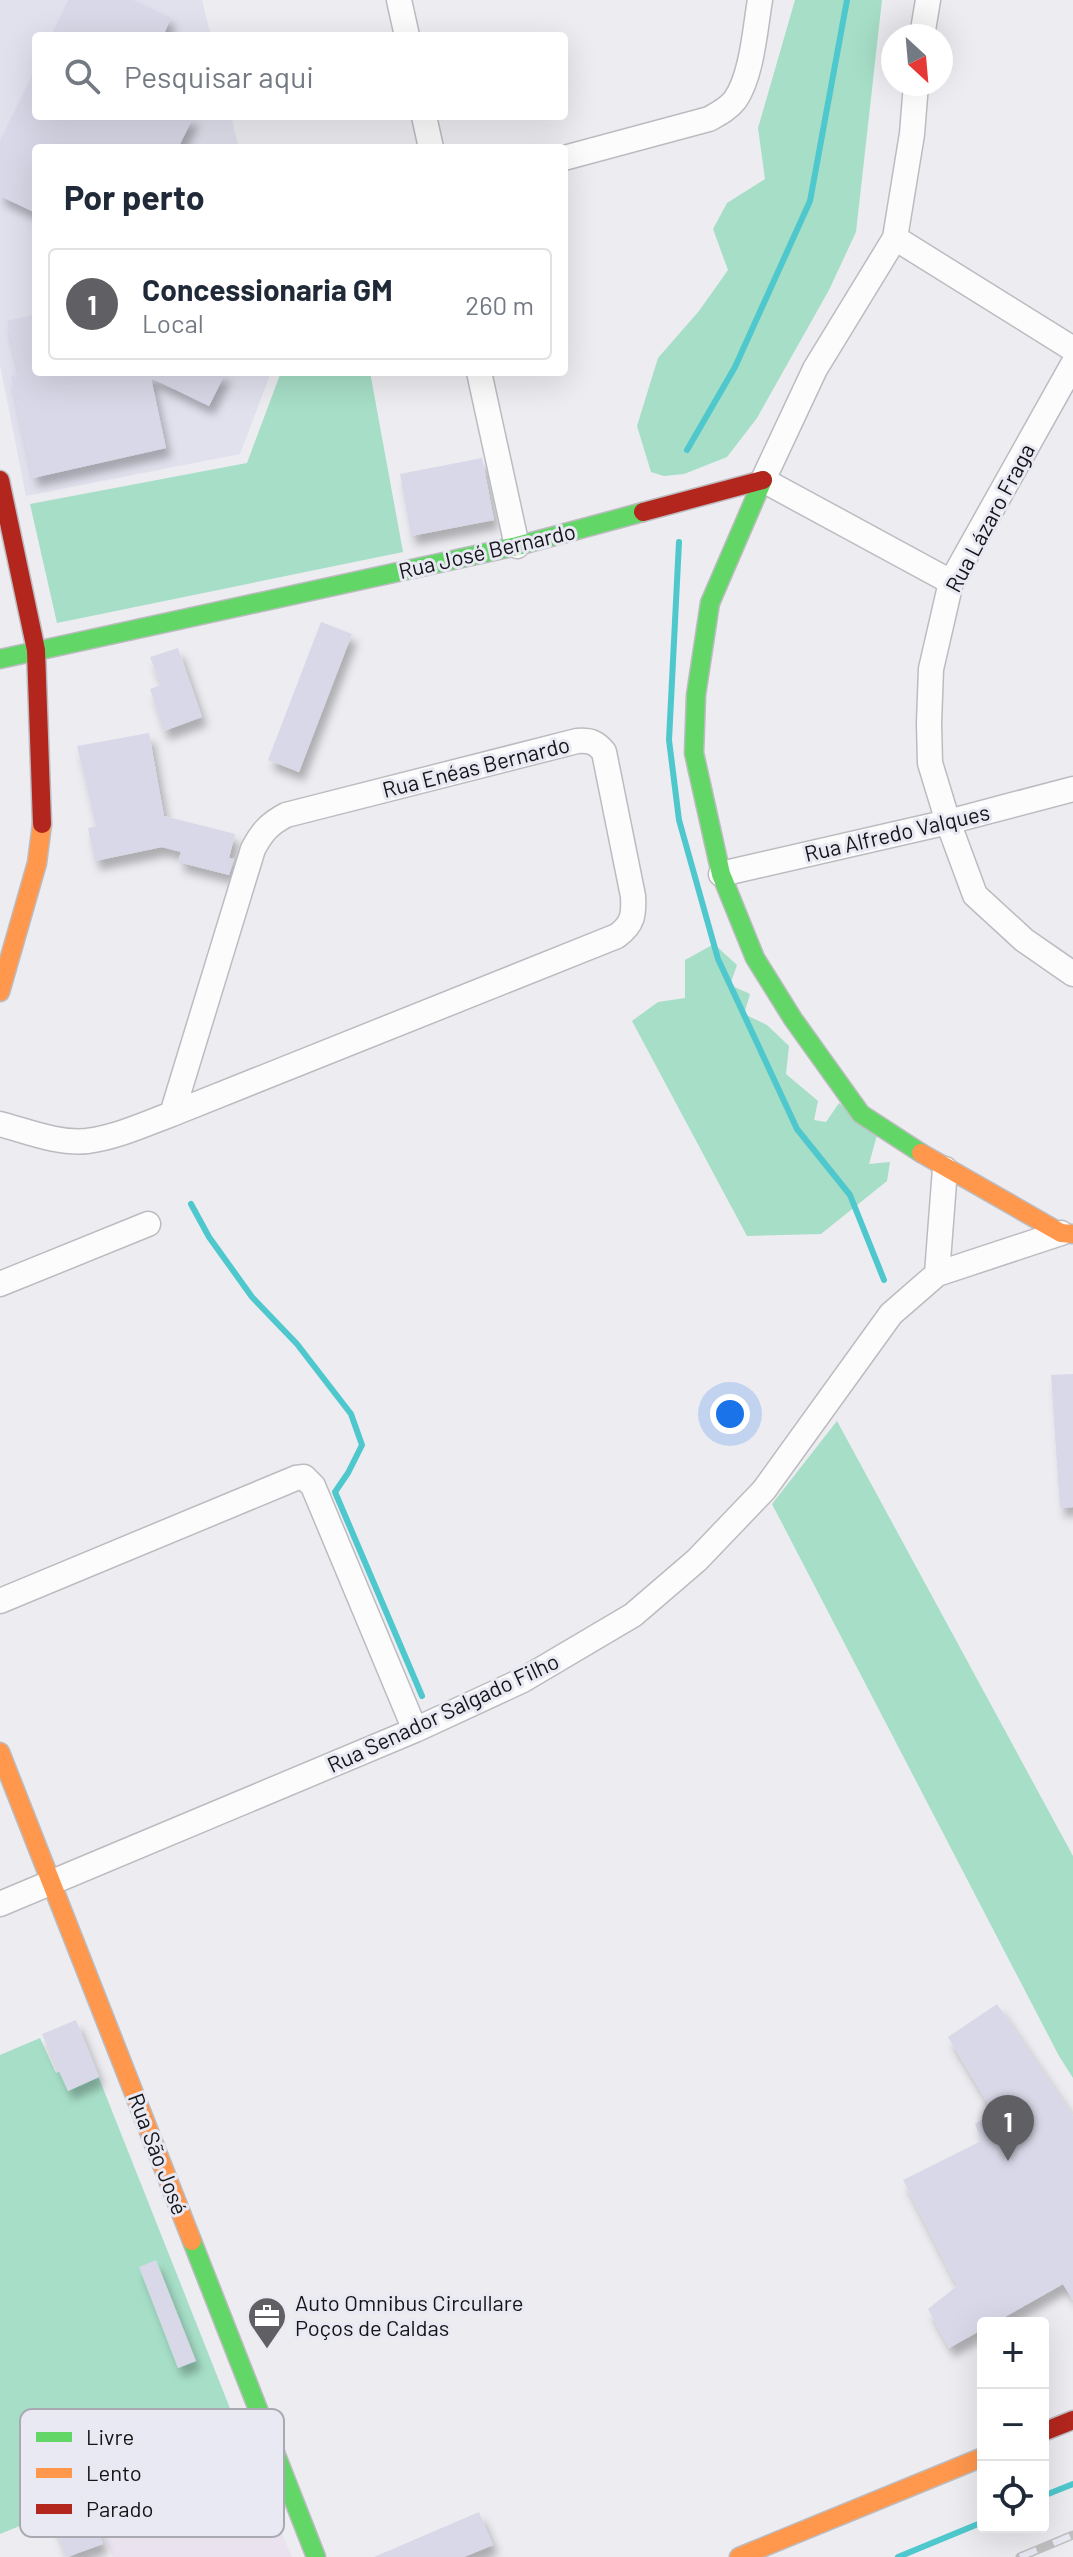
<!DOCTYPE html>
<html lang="pt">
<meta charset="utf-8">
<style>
:root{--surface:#fff;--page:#f6f6f7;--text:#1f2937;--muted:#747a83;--line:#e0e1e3;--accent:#606064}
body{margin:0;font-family:Barlow,sans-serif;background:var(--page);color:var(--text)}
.controls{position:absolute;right:24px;bottom:24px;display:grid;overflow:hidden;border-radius:8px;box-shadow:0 8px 32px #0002}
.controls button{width:72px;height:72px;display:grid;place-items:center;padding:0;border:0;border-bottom:2px solid var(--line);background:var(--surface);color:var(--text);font:40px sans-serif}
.compass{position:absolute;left:881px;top:24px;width:72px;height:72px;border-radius:50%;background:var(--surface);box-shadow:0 8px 32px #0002;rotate:154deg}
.you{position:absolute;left:730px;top:1414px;width:28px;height:28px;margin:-20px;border:6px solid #fff;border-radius:50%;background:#1a73e8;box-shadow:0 0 0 12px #1a73e833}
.badge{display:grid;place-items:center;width:52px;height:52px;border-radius:50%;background:var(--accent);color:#fff;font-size:26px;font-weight:700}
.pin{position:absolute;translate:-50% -66px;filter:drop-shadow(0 2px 4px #0008)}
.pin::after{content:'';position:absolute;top:42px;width:28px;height:24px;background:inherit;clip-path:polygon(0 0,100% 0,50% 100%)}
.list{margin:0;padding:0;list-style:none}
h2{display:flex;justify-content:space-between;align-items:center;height:104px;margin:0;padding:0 32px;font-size:34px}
h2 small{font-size:26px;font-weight:400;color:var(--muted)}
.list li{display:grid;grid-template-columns:52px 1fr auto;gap:24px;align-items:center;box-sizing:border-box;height:112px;margin:0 16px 16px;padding:0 16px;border:2px solid var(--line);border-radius:8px}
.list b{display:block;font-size:30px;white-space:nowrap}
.list p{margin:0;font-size:26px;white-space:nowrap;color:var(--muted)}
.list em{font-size:26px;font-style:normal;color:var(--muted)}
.icon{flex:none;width:44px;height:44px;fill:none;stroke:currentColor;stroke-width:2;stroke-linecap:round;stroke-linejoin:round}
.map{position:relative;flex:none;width:1073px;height:2557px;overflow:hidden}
.search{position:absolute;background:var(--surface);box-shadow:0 8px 32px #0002;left:32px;top:32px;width:536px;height:88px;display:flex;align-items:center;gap:20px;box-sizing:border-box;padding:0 28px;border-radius:8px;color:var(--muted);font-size:30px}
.panel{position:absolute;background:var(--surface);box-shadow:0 8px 32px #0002;left:32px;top:144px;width:536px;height:232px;border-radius:8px}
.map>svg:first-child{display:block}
.industrial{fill:#ebe2ef}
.built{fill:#e1e1ee}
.green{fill:#a6dec7}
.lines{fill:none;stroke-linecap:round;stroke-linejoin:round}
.stream{stroke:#4ec8cc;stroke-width:6}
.building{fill:#d8d8e8;filter:url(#shadow)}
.street-casing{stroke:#bcbcc0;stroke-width:27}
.fast-casing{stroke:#bcbcc0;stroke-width:21}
.slow-casing{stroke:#bcbcc0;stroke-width:21}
.jam-casing{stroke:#bcbcc0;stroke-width:21}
.street{stroke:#fcfcfd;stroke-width:24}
.fast{stroke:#63d668;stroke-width:18}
.slow{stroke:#ff974d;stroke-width:18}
.jam{stroke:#b3261e;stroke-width:18}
.rail-casing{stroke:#c0c0c1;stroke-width:9}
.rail{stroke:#e9e9f4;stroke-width:6;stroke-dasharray:18;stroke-linecap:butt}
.labels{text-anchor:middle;stroke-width:6;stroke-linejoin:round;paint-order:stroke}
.street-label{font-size:22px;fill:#151518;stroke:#e9e9f4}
.poi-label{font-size:22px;fill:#151518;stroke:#e9e9f4;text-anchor:start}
.key{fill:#e9e9f4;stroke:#a9a9b2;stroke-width:2}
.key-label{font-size:22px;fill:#151518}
</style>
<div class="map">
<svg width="1073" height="2557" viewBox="0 0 1073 2557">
<defs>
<filter id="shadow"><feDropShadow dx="5" dy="9" stdDeviation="4" flood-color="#0004"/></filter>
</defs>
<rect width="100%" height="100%" fill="#ececf1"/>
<!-- industrial -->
<path class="industrial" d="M242 2440 292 2557H113L89 2503Z"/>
<!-- built -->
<path class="built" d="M0 0H202L211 36H36V116H231L239 148H36V372H271L240 454 26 496 0 365Z"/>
<!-- green -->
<path class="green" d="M795 0H882L856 232 829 290 757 418 727 457 684 474 664 476 651 472 637 426 658 358 699 311 728 270 713 229 727 203 765 179 758 128Z
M281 372H370L403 552 57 623 30 504 247 463Z
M714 944 737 965 730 985 750 994 744 1014 767 1025 789 1046 786 1074 818 1101 814 1120 826 1122 839 1103 877 1135 869 1164 890 1162 887 1181 821 1234 747 1236 632 1021 658 1002 685 998V960Z
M837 1421 1073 1856V2078L1059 2056 772 1504Z
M40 2038 56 2073 91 2058 241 2436 0 2534V2055Z"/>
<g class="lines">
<!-- stream -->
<path class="stream" d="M687 450 735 367 810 201 847 0
M679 542 669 740 679 820 718 959 797 1129 850 1195 884 1280
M191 1204 209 1237 252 1297 297 1344 351 1414 362 1445 348 1473 335 1492 422 1696
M1043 2496 1073 2484
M898 2557 983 2522"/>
</g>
<!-- building -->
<path class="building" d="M68 0H133L171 18 163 36H51Z
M36 67V116H194L178 148H36V213L0 196V141Z
M36 314V372H226L209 406 151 378 166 448 33 478 11 376 19 374 7 321Z
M482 458 494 520 411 536 400 474Z
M321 622 352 634 299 772 268 760Z
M178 648 202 717 164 731 150 689 161 685 150 657Z
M149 733 164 816 235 834 229 858 234 859 229 875 178 862 181 852 162 847 95 861 88 828 96 826 77 746Z
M1073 1374V1507L1060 1508 1051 1375Z
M997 2004 1073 2116V2300L1063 2284 994 2323H983V2329L949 2348 928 2309 957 2286 903 2180 981 2141 975 2124 993 2112 948 2037Z
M76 2020 99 2077 68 2091 42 2034Z
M156 2260 196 2361 178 2368 139 2267Z
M87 2504 103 2544 67 2557 51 2518Z
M479 2512 493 2545 464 2557H374Z"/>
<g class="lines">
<defs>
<path id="street" d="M399 0 407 36
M922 36 928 0
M916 84 912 134 895 238 815 369 763 480 951 582
M424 116 431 148
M564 158 709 119C718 114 728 109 735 100 752 76 755 29 760 0
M895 238 1073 349
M1073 364 951 582 931 669 929 723 930 763 948 822 975 895 1024 940 1073 974
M479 372 517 546
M721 874 948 822 1073 789
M0 1124C27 1131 58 1144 87 1141 117 1137 145 1124 172 1114L617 936C633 924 634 915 633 896L604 752C596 742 590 740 577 741L286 815C269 824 262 832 253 849L172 1114
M945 1169 937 1274 1061 1233
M0 1284 148 1224
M0 1601 296 1478 304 1477 313 1486 415 1730
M0 1904 415 1730 523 1680 633 1615 697 1560 764 1490 891 1314 937 1274"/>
<path id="fast" d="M763 480 710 603 696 695 694 753 721 874 755 958 793 1019 861 1114 921 1153
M0 659 517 546 643 512
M192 2241 316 2557"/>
<path id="slow" d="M0 992 37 863 42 824
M921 1153 1061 1233 1073 1234
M0 1752 192 2241
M739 2557 983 2457"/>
<path id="jam" d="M0 480 36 650 42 824
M643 512 763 480
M1043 2432 1073 2420"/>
</defs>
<!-- street casing -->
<use href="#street" class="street-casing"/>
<!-- fast casing -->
<use href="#fast" class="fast-casing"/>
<!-- slow casing -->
<use href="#slow" class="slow-casing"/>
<!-- jam casing -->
<use href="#jam" class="jam-casing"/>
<!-- street -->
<use href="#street" class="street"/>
<!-- fast -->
<use href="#fast" class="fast"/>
<!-- slow -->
<use href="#slow" class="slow"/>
<!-- jam -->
<use href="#jam" class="jam"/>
<defs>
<path id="rail" d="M1020 2557 1073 2535"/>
</defs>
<!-- rail casing -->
<use href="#rail" class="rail-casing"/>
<!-- rail -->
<use href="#rail" class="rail"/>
</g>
<!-- icons -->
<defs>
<symbol id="office-pin" viewBox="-11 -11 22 30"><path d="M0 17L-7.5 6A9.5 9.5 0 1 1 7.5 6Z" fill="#606064" stroke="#e9e9f4"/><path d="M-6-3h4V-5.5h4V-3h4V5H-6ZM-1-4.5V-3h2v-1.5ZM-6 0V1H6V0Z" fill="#fff"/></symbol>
</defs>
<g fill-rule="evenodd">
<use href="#office-pin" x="245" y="2294" width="44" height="60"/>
</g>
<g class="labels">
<!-- street labels -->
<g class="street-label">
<text transform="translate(990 518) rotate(-62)" y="8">Rua Lázaro Fraga</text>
<text transform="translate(487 551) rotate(-13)" y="8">Rua José Bernardo</text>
<text transform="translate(476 767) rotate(-14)" y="8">Rua Enéas Bernardo</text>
<text transform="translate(897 833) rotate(-13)" y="8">Rua Alfredo Valques</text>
<text transform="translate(443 1713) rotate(-25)" y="8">Rua Senador Salgado Filho</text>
<text transform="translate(158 2154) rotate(69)" y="8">Rua São José</text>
</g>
<!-- poi labels -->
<g class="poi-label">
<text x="295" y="2311">Auto Omnibus Circullare<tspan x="295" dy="25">Poços de Caldas</tspan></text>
</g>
</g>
<!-- legend -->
<rect x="20" y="2409" width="264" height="128" rx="12" class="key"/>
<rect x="36" y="2432" width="36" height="10" fill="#63d668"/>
<rect x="36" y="2468" width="36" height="10" fill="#ff974d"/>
<rect x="36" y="2504" width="36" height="10" fill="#b3261e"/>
<g class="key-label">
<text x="86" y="2445">Livre</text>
<text x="86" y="2481">Lento</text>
<text x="86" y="2517">Parado</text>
</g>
</svg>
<div class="controls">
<button>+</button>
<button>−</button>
<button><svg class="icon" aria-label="locate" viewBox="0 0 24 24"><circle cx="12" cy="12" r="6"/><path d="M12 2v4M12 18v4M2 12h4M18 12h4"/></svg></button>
</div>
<svg class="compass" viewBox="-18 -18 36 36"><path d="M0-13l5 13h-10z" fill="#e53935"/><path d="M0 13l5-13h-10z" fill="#747a83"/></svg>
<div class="you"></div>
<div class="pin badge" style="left:1008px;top:2161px">1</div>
<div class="search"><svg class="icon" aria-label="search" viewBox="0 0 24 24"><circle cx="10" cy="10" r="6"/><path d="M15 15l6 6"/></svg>Pesquisar aqui</div>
<section class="panel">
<h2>Por perto<small></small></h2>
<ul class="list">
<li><span class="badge">1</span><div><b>Concessionaria GM</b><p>Local</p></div><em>260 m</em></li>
</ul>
</section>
</div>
